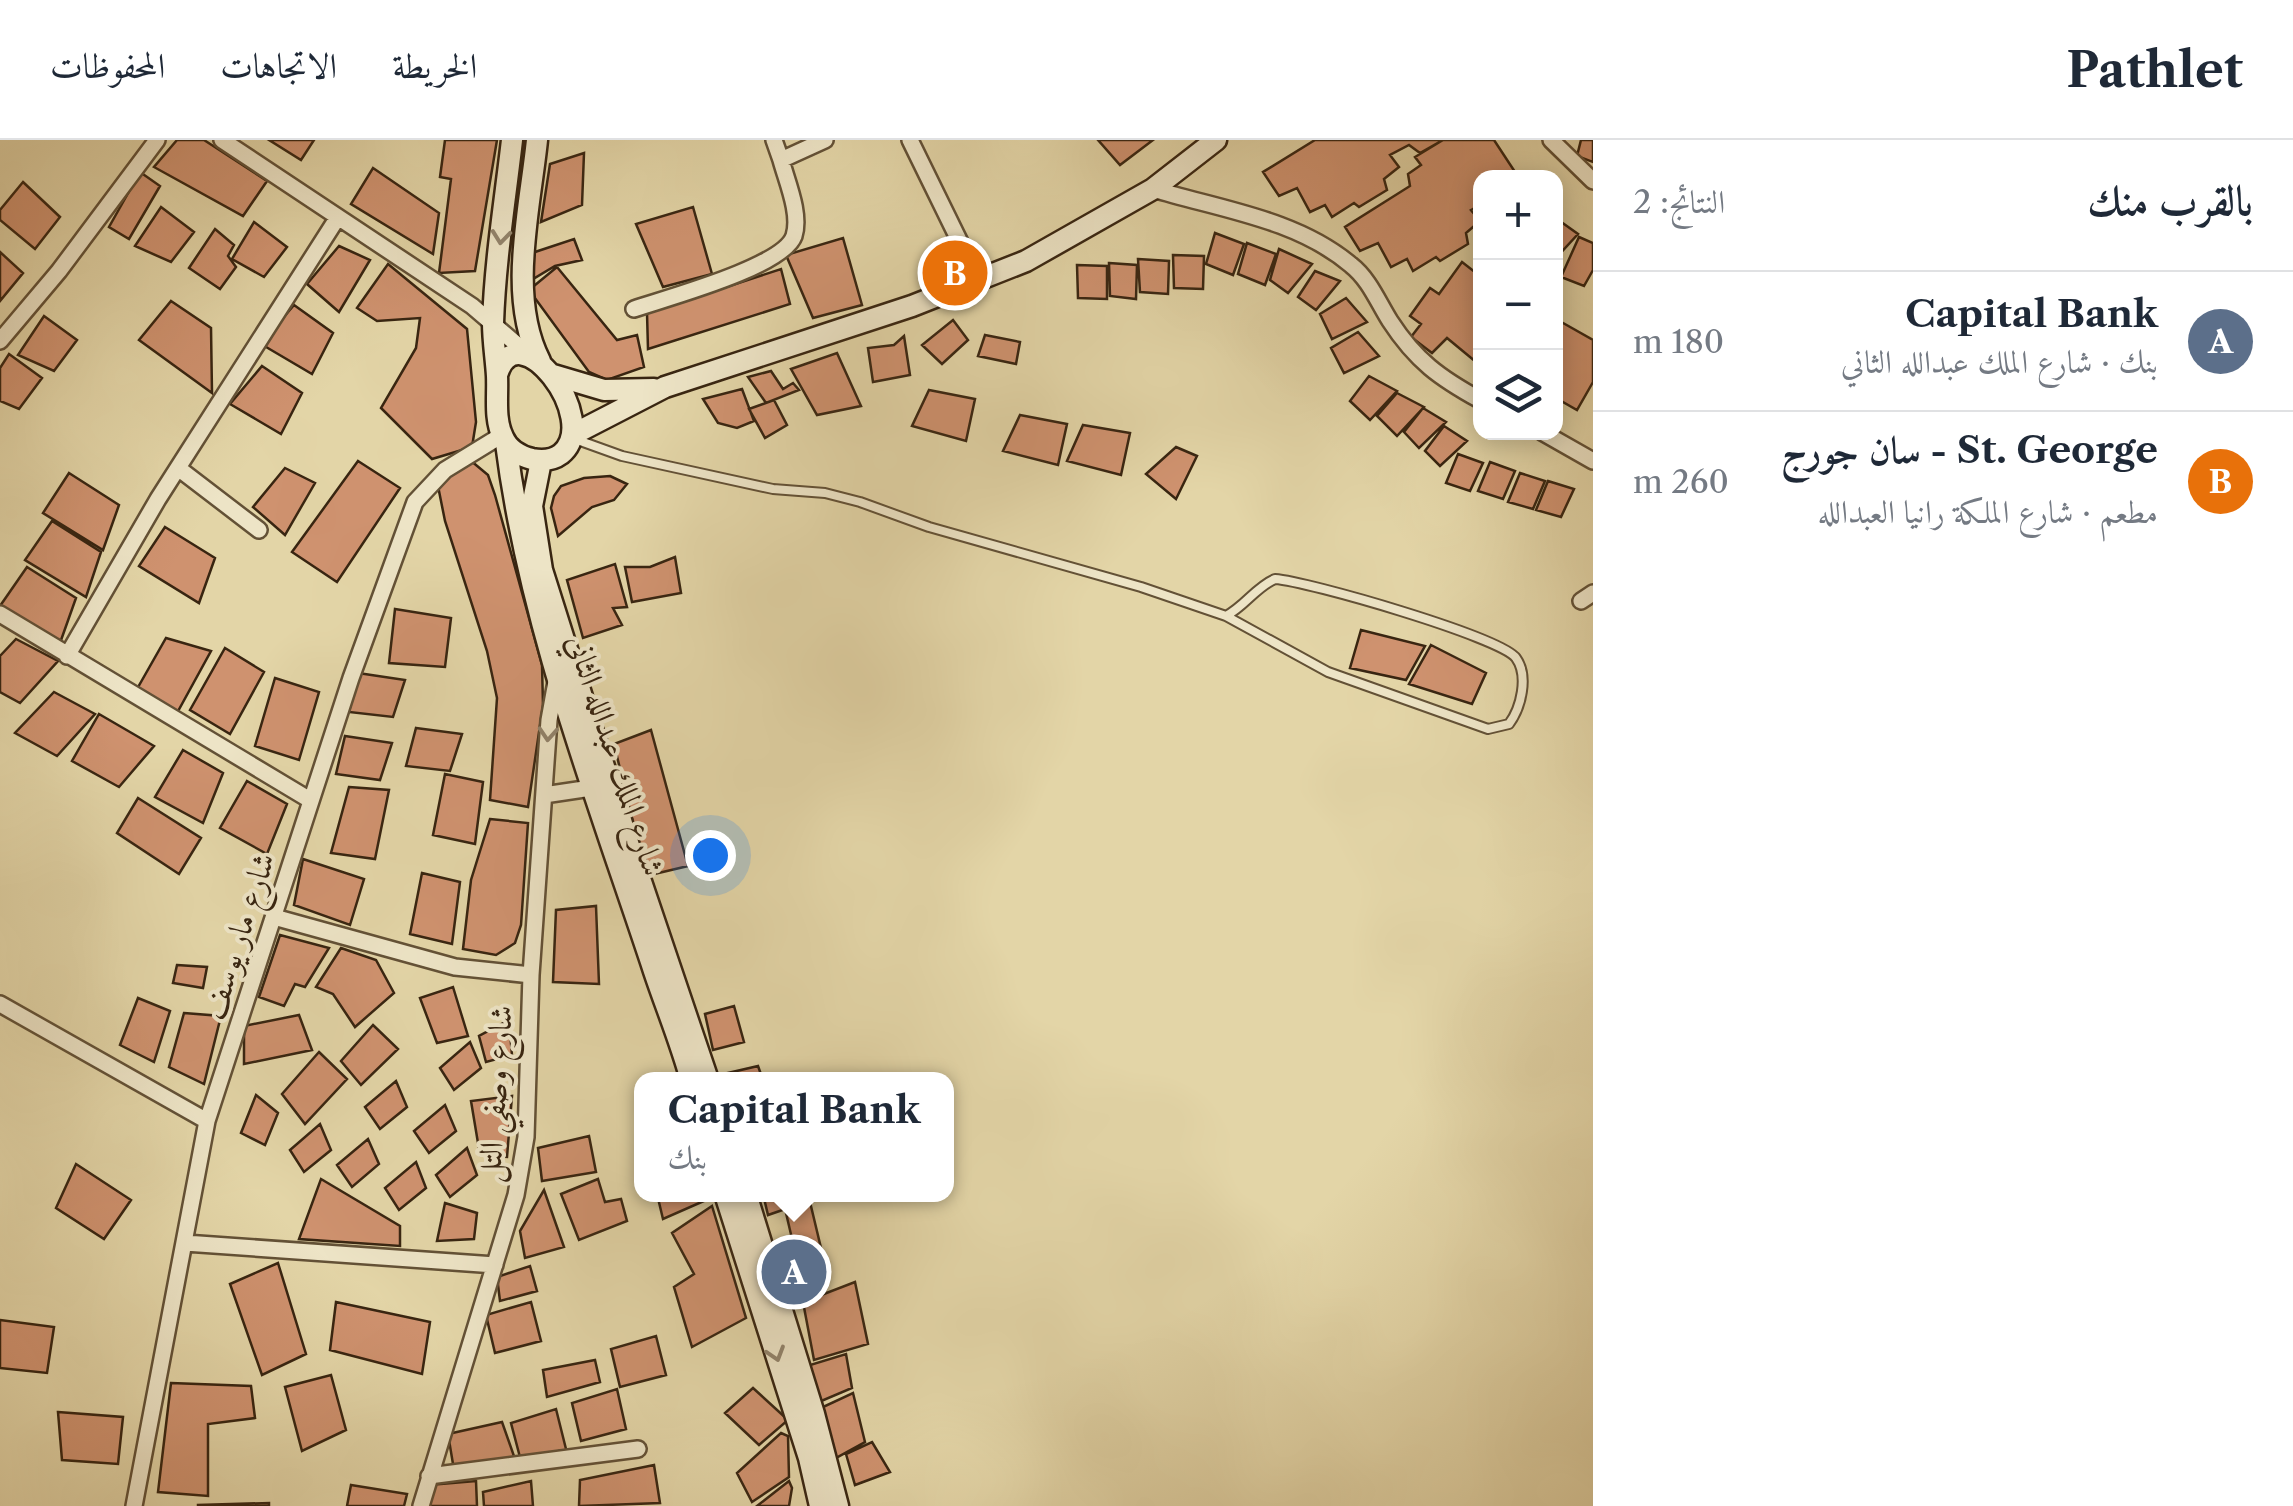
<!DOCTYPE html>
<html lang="ar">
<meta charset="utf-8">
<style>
:root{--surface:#fff;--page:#f6f6f7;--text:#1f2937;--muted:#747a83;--line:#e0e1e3;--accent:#7c3aed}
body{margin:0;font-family:"Libre Caslon Text",Amiri,serif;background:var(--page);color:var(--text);direction:rtl}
.controls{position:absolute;right:30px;top:30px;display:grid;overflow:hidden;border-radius:20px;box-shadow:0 5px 25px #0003}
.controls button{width:90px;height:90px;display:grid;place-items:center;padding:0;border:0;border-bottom:2px solid var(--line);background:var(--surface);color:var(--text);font:50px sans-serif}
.you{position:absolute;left:710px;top:715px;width:35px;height:35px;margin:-25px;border:8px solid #fff;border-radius:50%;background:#1a73e8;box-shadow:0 0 0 15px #1a73e833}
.badge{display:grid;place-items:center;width:65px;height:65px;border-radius:50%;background:var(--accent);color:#fff;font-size:32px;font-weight:700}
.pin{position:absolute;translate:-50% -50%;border:5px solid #fff;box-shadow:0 2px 10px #0006}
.popup{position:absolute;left:634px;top:932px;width:320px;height:130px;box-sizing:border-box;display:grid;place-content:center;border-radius:20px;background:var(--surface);filter:drop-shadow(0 2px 8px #0005);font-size:32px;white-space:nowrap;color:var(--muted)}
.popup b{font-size:38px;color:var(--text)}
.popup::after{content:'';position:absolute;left:50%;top:100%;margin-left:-20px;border:20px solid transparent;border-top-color:var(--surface)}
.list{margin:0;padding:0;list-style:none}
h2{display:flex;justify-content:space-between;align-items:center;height:130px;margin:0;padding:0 40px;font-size:42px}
h2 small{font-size:32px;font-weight:400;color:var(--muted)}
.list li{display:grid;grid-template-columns:65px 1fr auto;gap:30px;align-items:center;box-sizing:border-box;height:140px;padding:0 40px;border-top:2px solid var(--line)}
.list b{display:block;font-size:38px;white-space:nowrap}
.list p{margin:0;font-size:32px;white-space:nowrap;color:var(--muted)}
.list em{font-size:32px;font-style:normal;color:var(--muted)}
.icon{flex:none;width:55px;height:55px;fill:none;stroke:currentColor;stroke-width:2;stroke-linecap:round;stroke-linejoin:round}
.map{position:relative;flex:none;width:1593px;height:1366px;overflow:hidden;direction:ltr}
header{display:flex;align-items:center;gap:60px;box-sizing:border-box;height:140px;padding:0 50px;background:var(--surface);border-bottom:2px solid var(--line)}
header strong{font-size:48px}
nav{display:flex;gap:55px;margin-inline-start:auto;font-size:35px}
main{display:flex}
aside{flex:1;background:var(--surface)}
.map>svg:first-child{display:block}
.building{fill:#cf926f;stroke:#382511;stroke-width:2.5}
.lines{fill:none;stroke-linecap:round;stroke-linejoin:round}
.lane-casing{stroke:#635136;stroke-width:12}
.street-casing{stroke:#635136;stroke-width:20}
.secondary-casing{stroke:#382511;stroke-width:25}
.lane{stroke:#ede4c6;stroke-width:8}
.street{stroke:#ede4c6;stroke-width:15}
.secondary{stroke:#ede4c6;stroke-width:20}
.oneway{stroke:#92846c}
.labels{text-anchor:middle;stroke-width:8;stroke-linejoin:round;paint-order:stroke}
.street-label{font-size:32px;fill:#382511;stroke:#ede4c6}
</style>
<header>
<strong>Pathlet</strong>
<nav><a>الخريطة</a><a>الاتجاهات</a><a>المحفوظات</a></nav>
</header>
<main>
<aside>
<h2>بالقرب منك<small>النتائج: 2</small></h2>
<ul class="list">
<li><span class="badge" style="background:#5c6f8a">A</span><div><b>Capital Bank</b><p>بنك · شارع الملك عبدالله الثاني</p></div><em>180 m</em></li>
<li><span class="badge" style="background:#e8710a">B</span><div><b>St. George - سان جورج</b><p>مطعم · شارع الملكة رانيا العبدالله</p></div><em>260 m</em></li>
</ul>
</aside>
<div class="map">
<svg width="1593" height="1366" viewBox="0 0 1593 1366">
<rect width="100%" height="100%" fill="#e3d5a7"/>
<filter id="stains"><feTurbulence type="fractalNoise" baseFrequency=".002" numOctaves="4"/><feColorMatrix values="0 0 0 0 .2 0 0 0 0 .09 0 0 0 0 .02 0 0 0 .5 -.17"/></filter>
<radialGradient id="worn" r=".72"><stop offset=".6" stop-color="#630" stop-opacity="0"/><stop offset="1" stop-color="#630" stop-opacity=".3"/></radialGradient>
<!-- building -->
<path class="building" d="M177 0H204L267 41 243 76 154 27Z
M269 0H314L301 20Z
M445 0H497L475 131 439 133 451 39 440 37Z
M1098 0H1153L1120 25Z
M1315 0H1443L1420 13 1409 5 1390 15 1399 27 1384 39 1387 50 1359 67 1354 63 1332 77 1325 65 1310 72 1297 48 1279 56 1263 32Z
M1443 0H1494L1519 38H1480V65L1471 70 1480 81 1466 93 1468 104 1440 121 1436 117 1413 131 1407 119 1391 127 1378 103 1360 111 1345 87 1410 46 1408 34 1421 25 1415 17Z
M1581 0H1593V22L1577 16Z
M584 13 582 65 541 82 550 24Z
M373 28 439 73 433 114 351 64Z
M140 32 160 46 129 99 109 87Z
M23 42 60 77 35 109 0 80V70Z
M161 67 194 92 171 122 135 106Z
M693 67 712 134 663 147 636 84Z
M1557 79 1578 94 1556 118V81Z
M254 82 287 107 264 137 232 119Z
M215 89 234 105 228 116 236 127 220 149 189 128Z
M1215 93 1244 104 1233 135 1206 124Z
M1579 97 1593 103V130L1584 146 1561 137Z
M843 98 862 165 813 178 786 115Z
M574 99 582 120 555 126 533 139 532 113Z
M1247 103 1276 114 1265 145 1238 134Z
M339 106 370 120 339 172 307 144Z
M1279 109 1312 124 1288 153 1270 140Z
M0 112 23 133 0 161Z
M1173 115 1204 116 1203 149 1174 148Z
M1138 119 1169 121 1168 154 1140 152Z
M1462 122 1480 136V217L1476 222 1447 198 1432 213 1411 197 1421 184 1410 176 1430 148 1439 154Z
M1109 123 1137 125 1136 159 1110 156Z
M388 124 467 189 476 282 472 307 432 319 381 268 416 208 420 178 377 181 357 168Z
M1077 125 1107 126V159L1078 158Z
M557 127 617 200 637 195 644 227 607 240 589 232 529 150Z
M781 129 790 164 648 209 647 173Z
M1315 131 1340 141 1316 170 1298 157Z
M1346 158 1367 182 1332 199 1320 174Z
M171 161 211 188 212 253 139 200Z
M294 165 333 193 312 234 261 204Z
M44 176 77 200 54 231 18 215Z
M1556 179 1593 200V242L1577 270 1556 258Z
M953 180 968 200 942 224 922 205Z
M1358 192 1379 216 1344 233 1331 208Z
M985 195 1020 202 1016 224 978 216Z
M904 196 910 235 873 242 868 208 894 205Z
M837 213 861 266 817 275 791 229Z
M9 214 42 238 19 269 0 261V228Z
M262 226 302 253 281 294 230 264Z
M771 231 783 249 793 243 799 250 766 263 748 237Z
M1369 236 1397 251 1370 280 1350 261Z
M742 249 754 281 737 288 718 283 703 259Z
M929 250 975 259 966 301 912 286Z
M1397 253 1424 267 1397 296 1377 276Z
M774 260 787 285 765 298 749 269Z
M1423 268 1446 282 1419 308 1404 292Z
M1020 275 1067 284 1058 325 1003 311Z
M1083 285 1130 293 1121 335 1067 321Z
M1444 286 1467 301 1440 326 1425 311Z
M1176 307 1197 316 1176 359 1146 334Z
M1458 314 1483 323 1470 351 1446 343Z
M470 320 488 335 495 355 542 525 543 565 528 667 490 660 497 558 487 511 445 381 437 341Z
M358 321 400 348 337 442 292 412Z
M1490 322 1515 331 1503 359 1478 351Z
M285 328 315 343 285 395 253 367Z
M69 333 119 365 103 410 43 373Z
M1520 333 1545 341 1533 369 1508 362Z
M610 336 627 344 614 360 592 367 558 396 551 368 554 356 561 346 584 338Z
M1548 341 1574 349 1561 377 1536 370Z
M52 381 101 412 86 457 25 420Z
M165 387 215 418 199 463 139 426Z
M675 417 681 453 632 462 625 427H650Z
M615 424 627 467 613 468 622 485 583 498 567 440Z
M27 427 76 458 60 503 0 466Z
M395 469 451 478 445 527 389 523Z
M1361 490 1425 506 1406 540 1350 528Z
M166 498 211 511 177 573 137 549Z
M16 499 58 521 20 563 0 552V516Z
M1431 505 1486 533 1472 564 1409 544Z
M225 508 264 532 230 594 190 570Z
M358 533 405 540 393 577 349 572Z
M275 538 319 552 299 620 255 606Z
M54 552 95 574 57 616 15 593Z
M99 574 154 606 119 647 72 621Z
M416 588 462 594 450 631 406 626Z
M651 590 688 726 646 736 614 604Z
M345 596 392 603 380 640 336 634Z
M183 610 223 633 203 683 155 657Z
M445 634 483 642 475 704 433 695Z
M247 641 287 664 267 714 220 688Z
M349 647 389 650 375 719 331 713Z
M138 658 201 698 179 734 117 693Z
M490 679 528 683 521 785 515 803 496 815 463 809 471 740Z
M303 719 364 739 350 785 294 765Z
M422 733 460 742 452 804 410 794Z
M596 766 599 844 553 842 556 770Z
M280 795 329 808 305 847 295 844 284 866 259 857Z
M341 808 376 820 394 853 355 887 333 854 316 847Z
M177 825 207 827 203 848 173 843Z
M453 847 468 896 437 903 420 858Z
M138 858 170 871 154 922 120 905Z
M734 866 744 902 713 910 705 874Z
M184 873 221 876 204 944 169 927Z
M299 875 312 910 244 924V886Z
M509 880 512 915 486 922 479 896Z
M373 885 398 909 361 945 341 921Z
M470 902 481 928 454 950 440 928Z
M319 912 347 939 305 984 282 954Z
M758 926 763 940H730L728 933Z
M396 941 407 967 380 989 365 967Z
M256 955 278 973 265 1005 241 993Z
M512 956 507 1017 480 1015 471 961Z
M445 965 456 991 429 1013 414 991Z
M320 984 331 1010 304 1032 290 1010Z
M589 996 596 1032 542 1041 538 1008Z
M368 999 379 1024 352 1047 337 1025Z
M467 1008 477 1035 450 1057 436 1035Z
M416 1022 426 1048 399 1070 385 1048Z
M76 1024 131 1060 104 1099 56 1068Z
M321 1039 400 1086V1106L299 1099Z
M598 1039 605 1062 621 1059 627 1081 579 1100 561 1054Z
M544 1050 564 1107 525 1118 520 1091Z
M657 1054H712L713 1057 663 1079Z
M763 1054H800L803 1063 768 1075Z
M810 1062 826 1129 788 1140 780 1109 793 1103 786 1073Z
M445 1063 477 1073 474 1099 437 1101Z
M712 1066 746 1178 692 1207 674 1147 694 1134 672 1093Z
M278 1123 306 1214 262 1235 230 1144Z
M530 1126 537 1151 500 1161 497 1137Z
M855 1142 868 1204 814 1220 803 1162Z
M336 1162 430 1182 422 1234 330 1210Z
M531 1162 541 1201 495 1213 486 1175Z
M0 1180 54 1187 47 1233 0 1228Z
M656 1196 666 1235 620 1247 611 1209Z
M846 1214 852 1248 819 1262 810 1225Z
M595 1220 600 1242 547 1257 543 1230Z
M331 1235 346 1290 302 1311 285 1247Z
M171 1243 251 1246 255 1278 208 1284V1356L158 1352Z
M753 1248 788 1280 759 1305 725 1273Z
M617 1249 626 1289 581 1301 572 1263Z
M853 1253 865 1302 834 1319 823 1267Z
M556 1269 566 1309 521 1321 511 1283Z
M58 1272 123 1277 118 1324 62 1320Z
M502 1282 515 1319 454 1330 448 1294Z
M781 1293 788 1296 789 1337 752 1362 737 1333Z
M872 1302 890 1332 855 1345 846 1314Z
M654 1325 660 1363 579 1366 580 1340Z
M476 1341 477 1366H430L429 1345Z
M531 1341 533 1366H484L483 1352Z
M789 1341 792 1348 789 1366H757Z
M351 1345 407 1354 404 1366H347Z
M269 1363V1366H198V1365Z"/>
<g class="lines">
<defs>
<path id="lane" d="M572 298 622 316 773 349 825 353 860 362 929 387 1141 447 1226 476 1328 532 1488 589 1509 584C1521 568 1529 536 1516 518 1501 497 1307 441 1275 439 1256 447 1245 466 1226 476"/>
<path id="street" d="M222 0 472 166 529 215
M774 0 781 20 825 0
M910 0 978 139
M1551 0 1593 41
M1153 49C1219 69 1297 79 1351 125 1369 139 1378 162 1390 181 1416 221 1440 238 1480 260
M634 169C666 158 783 127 794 96 801 74 787 42 781 20
M0 201 59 131 157 0
M1542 292 1593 321
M178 328 259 390
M1581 461 1593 453
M0 474 310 660
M67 516 158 359 338 77
M544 655 591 648
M274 777 455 827 531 835
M0 864 207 981
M185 1103 495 1125
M429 1336 638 1309
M134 1366 207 981 351 538 415 362 445 330 502 295
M421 1366 516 1055 526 997 531 835 549 580 557 536"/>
<path id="secondary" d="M537 0C530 69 507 157 540 221
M550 234 604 250 654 249
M497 235C517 168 603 280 561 314 553 320 542 321 532 319 520 316 508 309 503 297 494 279 498 256 497 236 496 219 493 201 493 183 495 122 505 61 512 0
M572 295 665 247 912 166 1026 121 1153 49 1216 0
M506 303C529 485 597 658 654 831 666 867 681 903 691 940
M541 321 532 366 542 430 630 709 708 940
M725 1054 809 1318 820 1366
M746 1054 814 1274 838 1366"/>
</defs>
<!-- lane casing -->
<use href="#lane" class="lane-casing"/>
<!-- street casing -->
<use href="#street" class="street-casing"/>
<!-- secondary casing -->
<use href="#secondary" class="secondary-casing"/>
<!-- lane -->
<use href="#lane" class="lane"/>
<!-- street -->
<use href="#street" class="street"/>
<!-- secondary -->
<use href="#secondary" class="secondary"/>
</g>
<!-- one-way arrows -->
<defs><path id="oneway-chevron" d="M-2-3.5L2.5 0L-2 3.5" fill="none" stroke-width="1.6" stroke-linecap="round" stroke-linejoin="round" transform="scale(2.5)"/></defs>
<g class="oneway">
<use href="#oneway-chevron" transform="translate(501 97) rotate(96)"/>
<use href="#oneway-chevron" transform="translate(548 594) rotate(94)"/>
<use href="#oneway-chevron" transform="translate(776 1214) rotate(73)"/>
</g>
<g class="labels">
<!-- street labels -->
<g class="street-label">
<text transform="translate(616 615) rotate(72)" y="11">شارع الملك عبدالله الثاني</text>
<text transform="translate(238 796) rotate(-72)" y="11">شارع مار يوسف</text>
<text transform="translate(495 954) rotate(-86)" y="11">شارع وصفي التل</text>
</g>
</g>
<rect width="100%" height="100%" filter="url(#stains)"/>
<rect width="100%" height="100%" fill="url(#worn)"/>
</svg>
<div class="controls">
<button>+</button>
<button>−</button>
<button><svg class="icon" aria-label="layers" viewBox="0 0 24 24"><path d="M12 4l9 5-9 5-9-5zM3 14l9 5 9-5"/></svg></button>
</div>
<div class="you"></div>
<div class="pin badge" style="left:794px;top:1132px;background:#5c6f8a">A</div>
<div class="popup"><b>Capital Bank</b>بنك</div>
<div class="pin badge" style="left:955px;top:133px;background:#e8710a">B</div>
</div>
</main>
